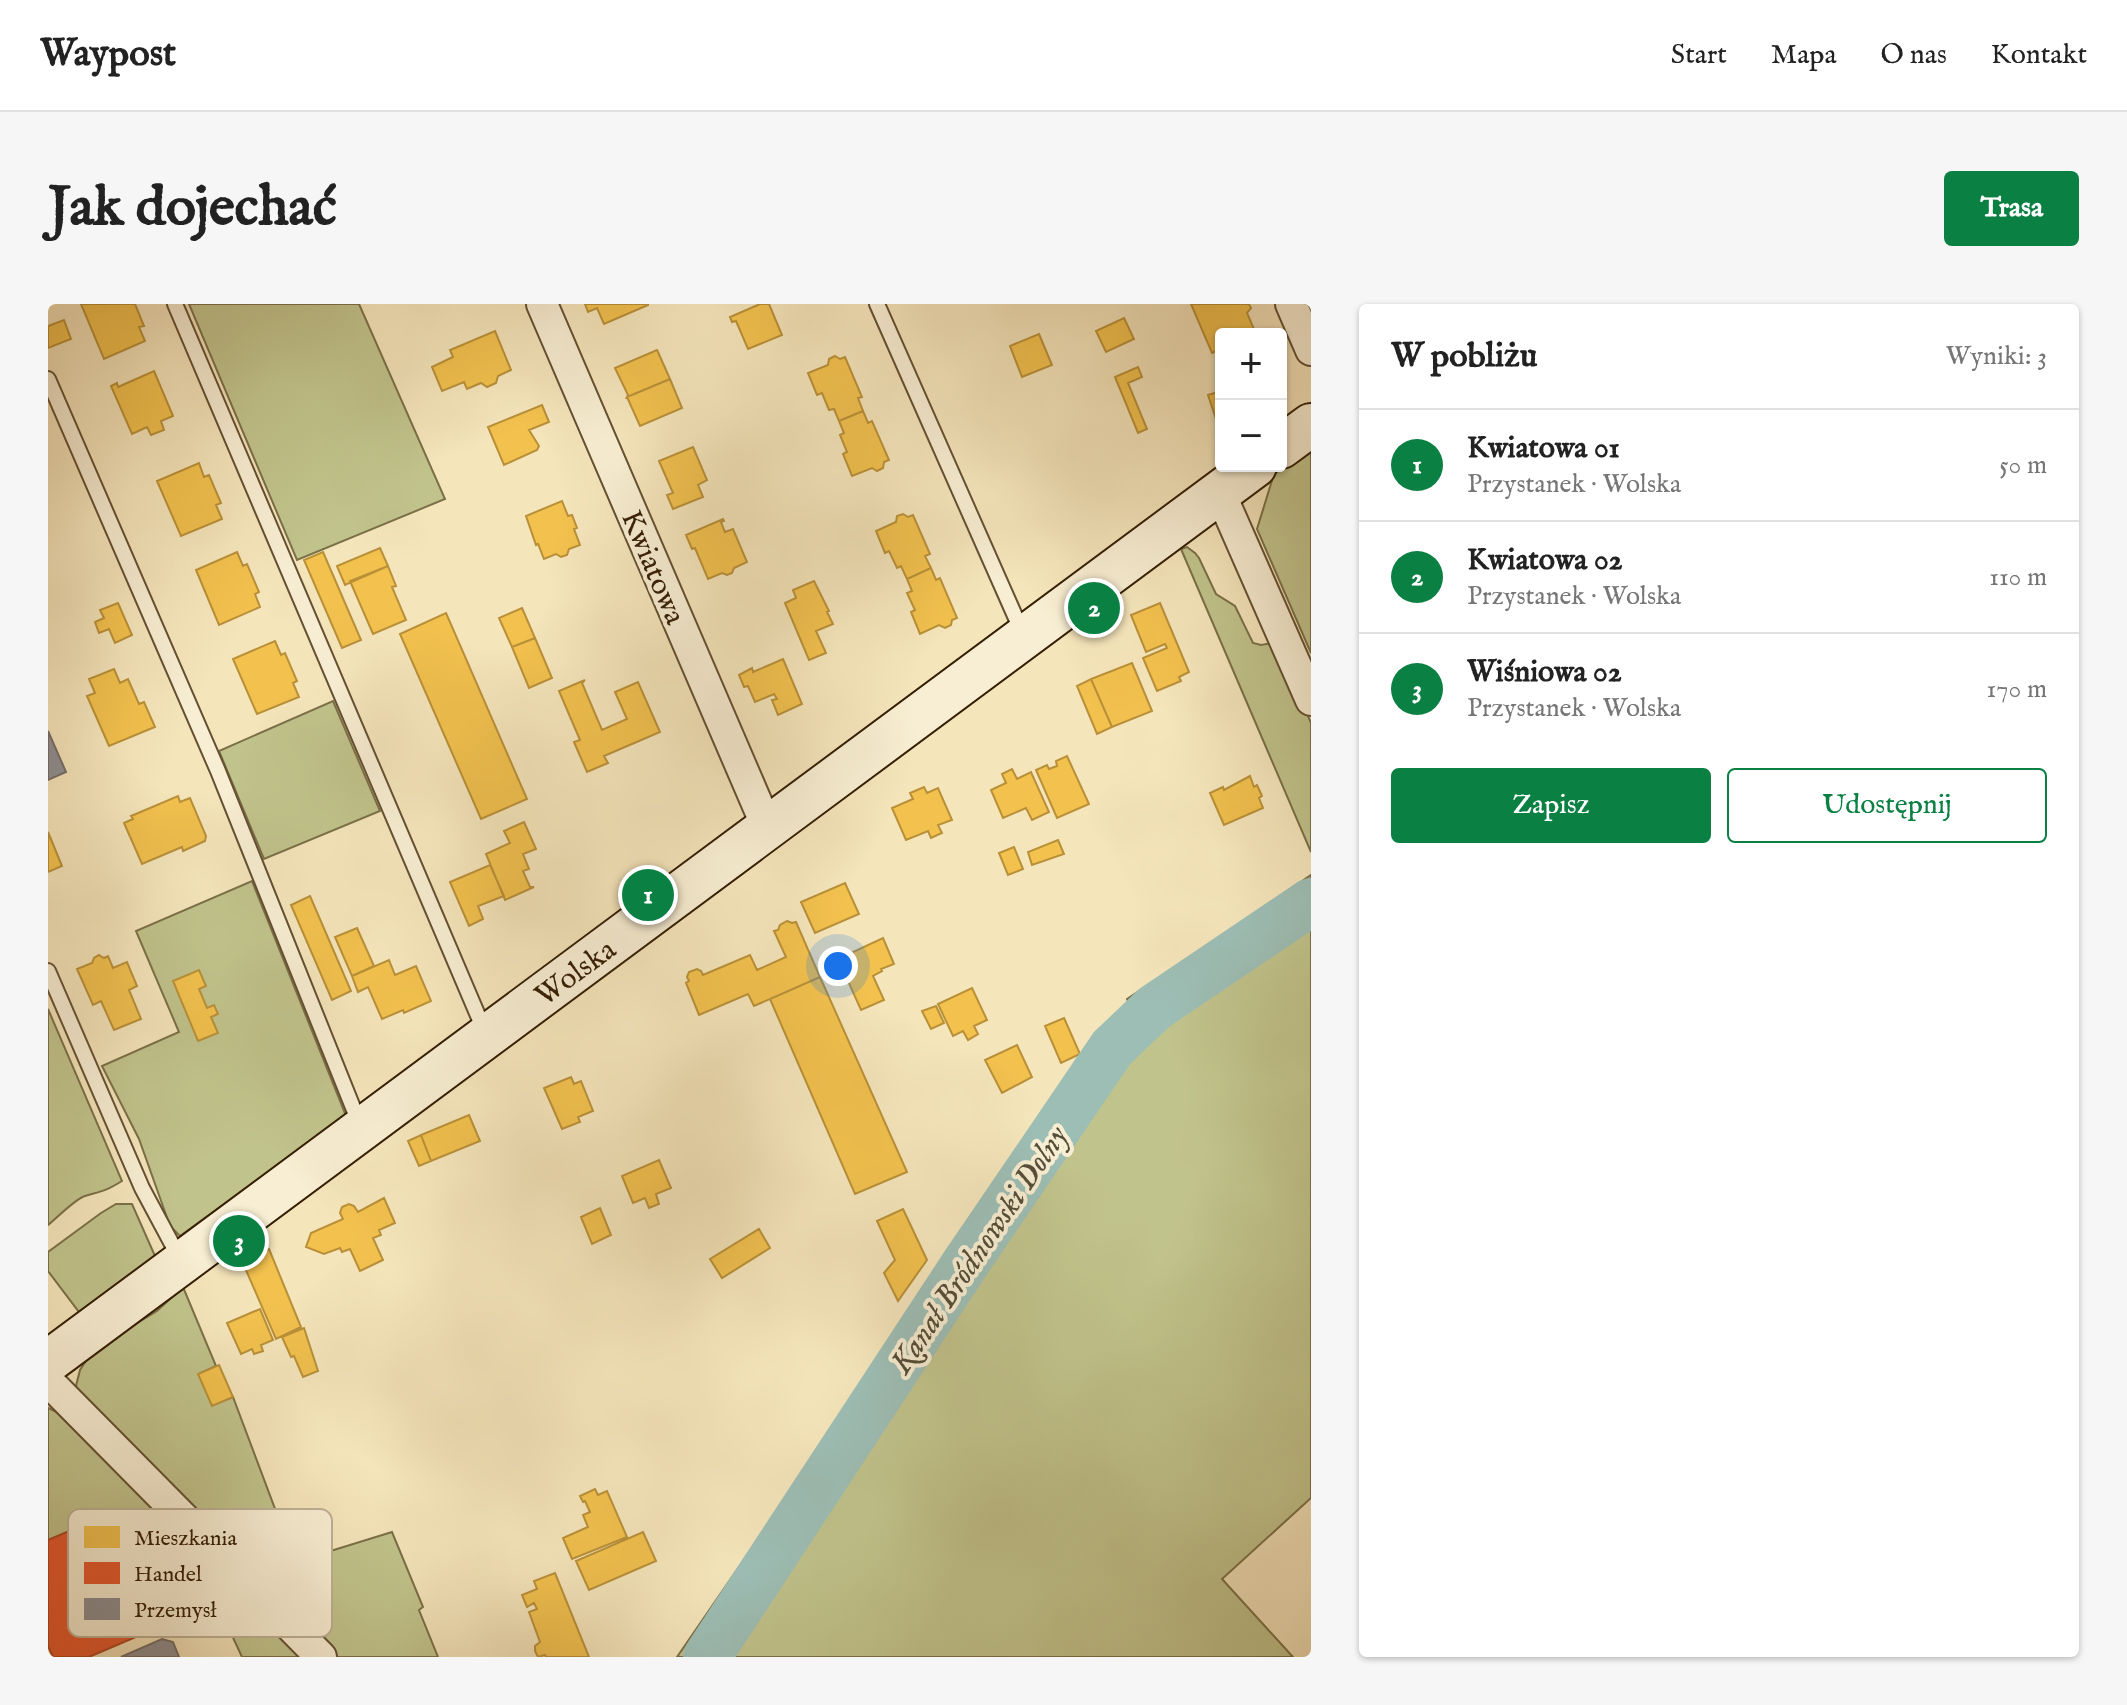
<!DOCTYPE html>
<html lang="pl">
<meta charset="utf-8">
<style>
:root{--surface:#fff;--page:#f6f6f6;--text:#222;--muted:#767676;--line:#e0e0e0;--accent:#0b8043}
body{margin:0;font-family:"IM FELL English",serif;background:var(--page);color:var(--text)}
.controls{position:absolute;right:24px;top:24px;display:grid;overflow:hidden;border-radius:8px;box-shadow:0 2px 6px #0004}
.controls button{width:72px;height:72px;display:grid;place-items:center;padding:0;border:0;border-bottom:2px solid var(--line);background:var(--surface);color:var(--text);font:40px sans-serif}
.you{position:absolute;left:790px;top:662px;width:28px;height:28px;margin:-20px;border:6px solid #fff;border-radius:50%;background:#1a73e8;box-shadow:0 0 0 12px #1a73e833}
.badge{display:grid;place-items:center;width:52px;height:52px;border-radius:50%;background:var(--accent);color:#fff;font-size:26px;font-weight:700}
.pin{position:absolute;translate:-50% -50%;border:4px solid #fff;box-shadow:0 2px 8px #0006}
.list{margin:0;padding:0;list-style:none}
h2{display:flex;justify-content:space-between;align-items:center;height:104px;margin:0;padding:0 32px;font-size:34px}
h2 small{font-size:26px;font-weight:400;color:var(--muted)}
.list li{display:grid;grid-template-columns:52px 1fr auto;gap:24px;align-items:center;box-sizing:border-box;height:112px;padding:0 32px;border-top:2px solid var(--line)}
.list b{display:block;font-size:30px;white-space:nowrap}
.list p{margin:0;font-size:26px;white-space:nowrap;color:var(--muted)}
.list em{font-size:26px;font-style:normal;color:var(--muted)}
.actions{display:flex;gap:16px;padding:24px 32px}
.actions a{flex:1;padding:18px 0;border:2px solid var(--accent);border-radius:8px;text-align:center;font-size:28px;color:var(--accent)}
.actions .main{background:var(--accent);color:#fff}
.map{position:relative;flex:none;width:1263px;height:1353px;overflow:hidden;border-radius:8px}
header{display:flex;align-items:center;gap:48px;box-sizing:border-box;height:112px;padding:0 40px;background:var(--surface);border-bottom:2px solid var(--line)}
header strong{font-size:38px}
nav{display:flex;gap:44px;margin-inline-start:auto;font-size:28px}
.intro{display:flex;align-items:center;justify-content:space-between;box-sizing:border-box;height:192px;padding:0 48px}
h1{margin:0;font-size:56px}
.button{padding:20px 36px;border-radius:8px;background:var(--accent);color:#fff;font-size:28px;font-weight:700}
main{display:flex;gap:48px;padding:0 48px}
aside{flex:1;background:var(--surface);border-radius:8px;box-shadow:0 2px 6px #0004}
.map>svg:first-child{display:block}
.green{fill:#c1c38c;stroke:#7b7048;stroke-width:2}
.homes{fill:#f2c14e;stroke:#b99038;stroke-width:2}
.shops{fill:#e4572e;stroke:#b04621;stroke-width:2}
.industry{fill:#8d8d92;stroke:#736c67;stroke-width:2}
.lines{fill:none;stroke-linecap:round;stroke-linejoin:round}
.river{stroke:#9dbeb5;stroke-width:48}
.lane-casing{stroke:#655032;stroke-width:18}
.street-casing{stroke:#655032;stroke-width:34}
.secondary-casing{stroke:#351e04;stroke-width:46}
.lane{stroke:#f8eed3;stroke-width:14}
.street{stroke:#f8eed3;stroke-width:30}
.secondary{stroke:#f8eed3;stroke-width:42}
.labels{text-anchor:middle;stroke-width:8;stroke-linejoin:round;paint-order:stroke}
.street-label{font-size:30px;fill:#351e04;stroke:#f8eed3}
.water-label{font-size:32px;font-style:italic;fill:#544e39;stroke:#f8eed3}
.key{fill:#f8eed3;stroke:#beb095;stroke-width:2}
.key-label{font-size:22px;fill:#351e04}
</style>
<header>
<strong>Waypost</strong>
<nav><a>Start</a><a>Mapa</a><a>O nas</a><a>Kontakt</a></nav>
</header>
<div class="intro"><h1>Jak dojechać</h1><a class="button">Trasa</a></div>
<main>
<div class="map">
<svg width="1263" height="1353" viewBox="0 0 1263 1353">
<rect width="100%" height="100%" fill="#f5e5bb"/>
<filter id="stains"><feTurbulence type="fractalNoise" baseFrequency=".0025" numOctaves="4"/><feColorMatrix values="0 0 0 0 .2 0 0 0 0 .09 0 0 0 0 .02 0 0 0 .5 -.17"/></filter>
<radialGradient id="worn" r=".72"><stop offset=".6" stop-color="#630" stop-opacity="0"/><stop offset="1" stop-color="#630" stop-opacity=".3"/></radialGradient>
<!-- green -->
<path class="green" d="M141 0H311L397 195 249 256Z
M1263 147V349L1209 225 1226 170Z
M1139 243 1147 249 1151 254 1168 290 1187 302 1205 339 1213 341 1229 338 1263 419V548L1133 245Z
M285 397 332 507 216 555 171 447Z
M1263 571V1194L1174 1275 1245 1353H629L1063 722 1085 707 1079 695Z
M204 577 298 812 132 932 122 922 91 835 54 762 131 728 88 627Z
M0 705 74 877C58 887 54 887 37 892 27 895 9 914 0 921Z
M68 900H84L107 952 31 1008 0 967V948L53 909Z
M135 983 168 1062 151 1070 164 1101 185 1093 247 1258 344 1228 375 1303 371 1306 390 1353H287L31 1093 28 1082 32 1066 41 1052 70 1027 84 1022 109 1007Z
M0 1104 15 1111 264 1353H194L175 1312 74 1205 0 1236Z"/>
<!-- homes -->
<path class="homes" d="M33 0H87L96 22 91 23 97 37 56 55Z
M537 0H600V1L556 20 549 4 540 8Z
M712 0H721L734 31 700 45 688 17 684 18 682 13Z
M1143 0H1201L1203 4 1199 9 1208 30H1173V45L1164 49Z
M1076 14 1086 35 1058 48 1048 27Z
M16 16 23 35 0 44V22Z
M447 27 463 66 450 72 448 79 439 83 433 79 419 85 416 78 394 87 384 63 405 53 402 46Z
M991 30 1004 61 974 73 962 42Z
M610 48 622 75 579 93 580 91 567 64 609 46Z
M787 52 792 55 797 53 814 93 810 94 815 107 791 117 786 105 781 106 774 89 769 91 760 69 780 61 781 55Z
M1090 63 1094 73 1080 79 1099 125 1090 129 1067 73Z
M106 67 125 112 113 117 116 126 103 131 99 123 84 130 63 82 69 79 70 83Z
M622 75 634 104 592 122 579 93Z
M1173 87V130L1160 91Z
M494 101 501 118 481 126 491 142 489 146 456 161 440 123Z
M815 107 820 119 824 117 841 156 836 158 835 164 829 167 824 164 804 172 795 150 799 148 792 131 796 129 791 117Z
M645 143 659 176 650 181 655 193 625 205 619 191 625 189 611 157Z
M151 159 156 173 161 171 173 199 168 201 174 215 133 232 109 177Z
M514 197 520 212 524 211 529 224 526 225 532 241 521 245 519 251 513 253 508 250 496 255 490 240 488 241 478 212Z
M855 210 860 213 865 211 882 250 877 252 883 264 859 275 853 262 849 264 841 247 837 249 828 227 848 218 849 212Z
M675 215 676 217 673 218 677 228 685 225 699 258 686 264 684 269 679 271 674 269 660 275 647 244 644 245 638 231Z
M332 244 340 262 297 281 289 262Z
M189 248 195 262 199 260 211 288 207 290 212 303 171 321 148 266Z
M275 248 313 336 294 344 256 256Z
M340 262 348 282 344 283 358 316 325 330 302 277Z
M883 264 888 276 892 274 909 314 904 316 903 321 897 324 891 321 872 330 863 308 867 306 859 289 864 287 859 275Z
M766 277 781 307 779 308 785 320 768 327 778 349 761 356 737 299 748 294 745 286Z
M70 299 84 331 67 339 61 325 51 329 47 318 56 314 52 306Z
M1112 299 1141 368 1131 373 1133 377 1109 387 1095 354 1119 344 1117 340 1098 348 1083 311Z
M474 304 487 334 464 343 451 314Z
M398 309 479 495 433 515 352 330Z
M487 334 504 374 481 384 464 343Z
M227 337 233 351 237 349 249 377 245 379 251 393 209 410 185 355Z
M735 355 754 400 730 411 724 396 729 395 726 390 707 398 700 382 696 383 691 371 704 364 705 368Z
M1084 359 1104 407 1064 423 1043 375Z
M66 365 72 379 80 375 91 400 96 398 107 423 61 442 39 392 47 389 41 375Z
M1043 375 1064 423 1049 430 1029 382Z
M537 376 534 379 554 426 579 415 567 388 590 378 612 428 556 452 560 459 539 468 526 438 532 436 511 387Z
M1019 452 1041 500 1009 514 988 466 999 461 1001 465 1009 462 1008 457Z
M964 465 969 475 983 468 1001 508 984 516 978 504 955 514 943 486 958 479 954 470Z
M1202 472 1206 483 1209 481 1214 492 1211 494 1215 504 1176 521 1162 489 1175 483 1176 486Z
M876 483 879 489 890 484 904 516 890 521 894 529 883 534 880 527 858 536 844 504 865 495 862 489Z
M130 492 132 498 142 494 158 532 157 537 135 547 134 543 94 560 76 519 85 515 83 512Z
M476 518 488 545 475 550 481 565 475 567 482 583H486L457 596 438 550 462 539 456 527Z
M0 528 14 562 0 568Z
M1010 536 1016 550 984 561 980 548Z
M966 543 975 565 960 571 951 549Z
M442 561 456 592 430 602 435 615 421 622 402 578Z
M797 579 811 610 767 629 753 598Z
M262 592 303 687 284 696 243 601Z
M739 617 744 619 748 618 772 673 706 702 700 690 651 711 638 679 641 677 639 673 641 668 649 665 653 667 655 671 702 651 709 666 738 653 726 627 730 626 732 621Z
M309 624 326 662 304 672 287 633Z
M835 634 846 660 833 665 834 667 825 672 836 696 813 706 790 655Z
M51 651 56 654 60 652 65 664 79 658 89 682 81 686 93 715 66 726 53 697 45 701 29 665 44 659 46 654Z
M341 656 347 671 368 662 383 697 356 709 355 706 334 715 320 683 310 688 304 672Z
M151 666 158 682 151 685 159 704 166 701 170 710 163 713 170 729 150 737 125 677Z
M772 673 859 868 807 890 722 695Z
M924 684 939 716 926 722 930 730 920 736 915 727 905 732 890 700Z
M888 702 896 719 883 725 874 707Z
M1016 714 1032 750 1013 759 997 722Z
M969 741 984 773 954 789 937 756Z
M523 773 526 780 533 777 545 807 530 813 532 818 514 825 496 784Z
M421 811 432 837 383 857 373 831Z
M373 831 383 857 371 862 360 837Z
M611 856 623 884 608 890 611 900 601 904 597 894 585 899 574 872Z
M336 894 347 919 331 926 333 931 325 934 335 956 312 967 302 945 294 948 292 944 276 950 258 943 263 929 295 915 292 909 294 903 301 900 306 902 310 908Z
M552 904 563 931 544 940 533 913Z
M855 905 879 956 850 997 836 969 847 956 829 917Z
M711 925 722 944 674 974 662 955Z
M221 945 253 1023 228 1035 194 957Z
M212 1005 225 1036 213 1041 215 1047 206 1050 204 1045 193 1050 179 1019Z
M256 1024 270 1067 255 1073 246 1052 243 1053 234 1033Z
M171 1061 185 1093 164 1102 150 1070Z
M547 1185 550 1191 559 1187 579 1233 524 1255 515 1234 540 1223 535 1211 542 1208 537 1197 535 1198 532 1192Z
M595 1228 608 1257 541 1286 528 1257Z
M507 1269 541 1353H498L497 1351 490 1353 487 1347V1342L492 1338 481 1308 489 1305 486 1299 479 1303 474 1291 489 1285 486 1277Z"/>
<!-- shops -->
<path class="shops" d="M47 1216 95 1330 41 1353H5L0 1342V1236Z"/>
<!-- industry -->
<path class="industry" d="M0 427 18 468 0 476Z
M114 1335 125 1338 131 1353H73Z"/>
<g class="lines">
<!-- river -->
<path class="river" d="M659 1353 917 960 1064 744 1106 704 1263 598"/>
<defs>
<path id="lane" d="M127 0 437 728
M829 0 975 330
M0 75 170 467 312 821
M0 667 94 884 132 955"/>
<path id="street" d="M494 0 720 525
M1243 0 1263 46
M1172 189 1263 396
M0 1077 273 1353"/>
<path id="secondary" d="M1233 143 1263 121
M0 1058 1207 162"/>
</defs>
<!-- lane casing -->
<use href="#lane" class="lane-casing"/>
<!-- street casing -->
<use href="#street" class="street-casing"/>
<!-- secondary casing -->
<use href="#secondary" class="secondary-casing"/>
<!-- lane -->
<use href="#lane" class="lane"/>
<!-- street -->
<use href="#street" class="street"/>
<!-- secondary -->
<use href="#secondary" class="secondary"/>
</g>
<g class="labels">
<!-- street labels -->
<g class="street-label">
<text transform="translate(606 263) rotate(67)" y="10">Kwiatowa</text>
<text transform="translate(527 668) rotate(-36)" y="10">Wolska</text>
</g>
<!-- water labels -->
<g class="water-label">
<text transform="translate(930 945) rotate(-56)" y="11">Kanał Bródnowski Dolny</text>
</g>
</g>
<!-- legend -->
<rect x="20" y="1205" width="264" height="128" rx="12" class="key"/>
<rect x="36" y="1222" width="36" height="22" fill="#f2c14e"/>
<rect x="36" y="1258" width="36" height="22" fill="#e4572e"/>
<rect x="36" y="1294" width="36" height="22" fill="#8d8d92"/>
<g class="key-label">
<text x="86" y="1241">Mieszkania</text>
<text x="86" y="1277">Handel</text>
<text x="86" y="1313">Przemysł</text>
</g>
<rect width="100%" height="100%" filter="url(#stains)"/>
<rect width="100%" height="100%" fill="url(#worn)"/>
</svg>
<div class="controls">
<button>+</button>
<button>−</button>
</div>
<div class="you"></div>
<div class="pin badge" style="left:600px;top:591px">1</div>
<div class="pin badge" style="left:1046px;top:304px">2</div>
<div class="pin badge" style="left:191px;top:937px">3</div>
</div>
<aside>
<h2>W pobliżu<small>Wyniki: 3</small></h2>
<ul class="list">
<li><span class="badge">1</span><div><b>Kwiatowa 01</b><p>Przystanek · Wolska</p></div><em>50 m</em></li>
<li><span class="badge">2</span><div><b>Kwiatowa 02</b><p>Przystanek · Wolska</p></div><em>110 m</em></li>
<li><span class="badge">3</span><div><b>Wiśniowa 02</b><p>Przystanek · Wolska</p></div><em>170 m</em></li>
</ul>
<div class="actions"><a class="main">Zapisz</a><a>Udostępnij</a></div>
</aside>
</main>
